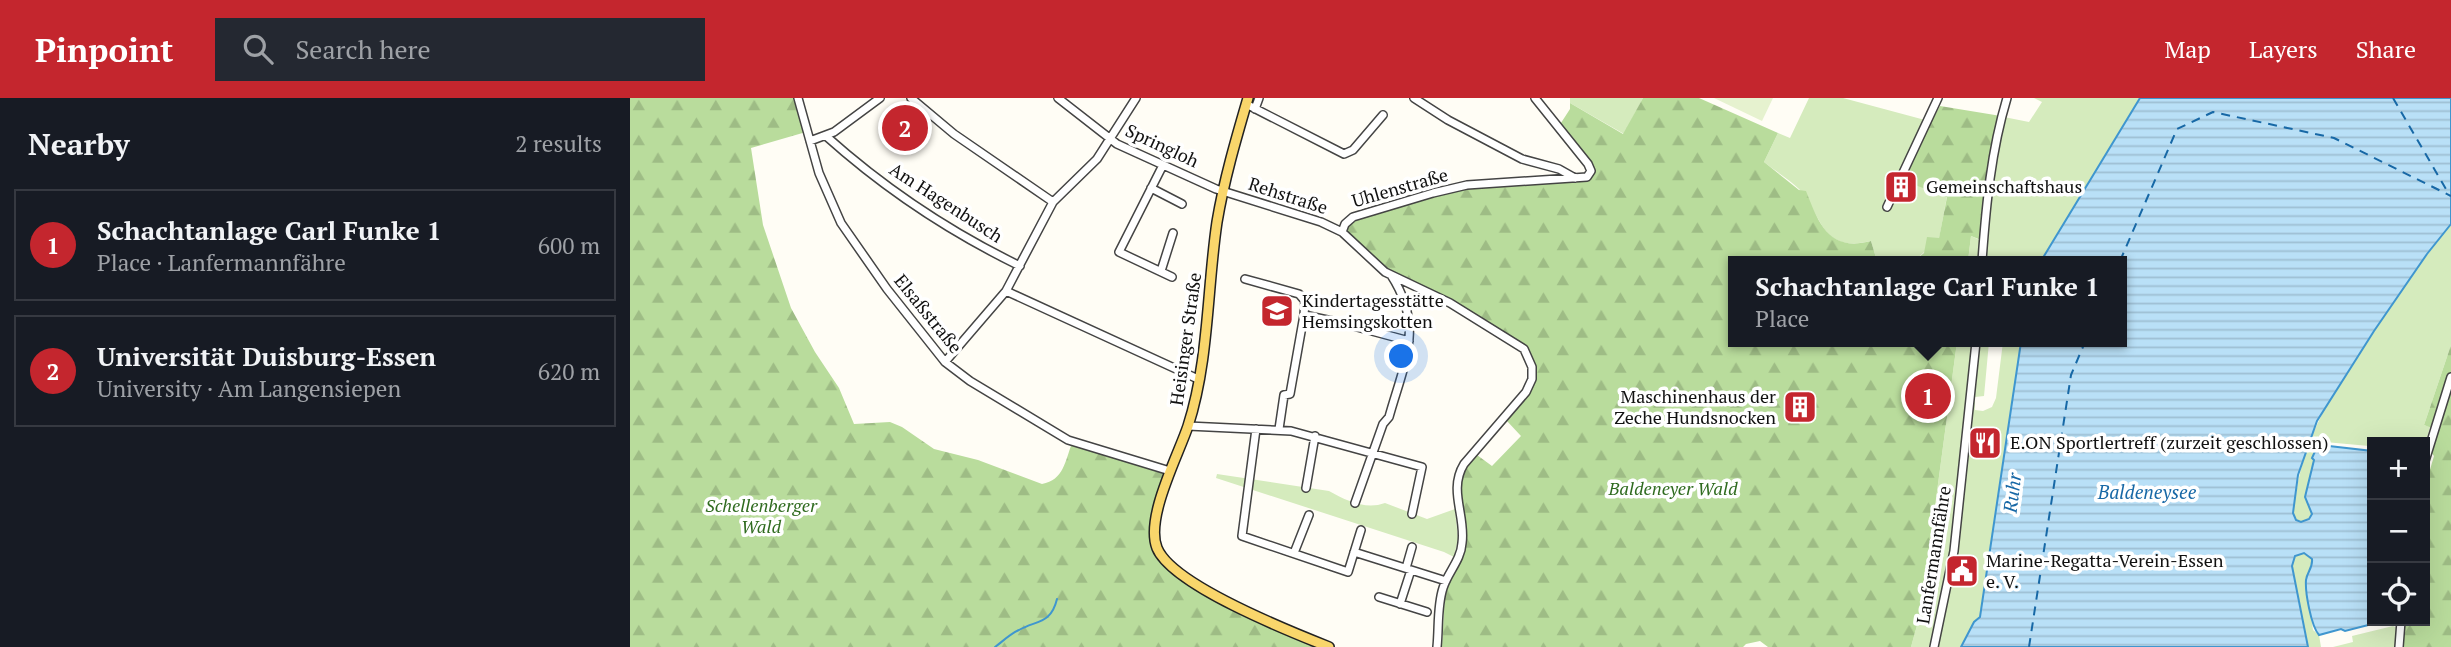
<!DOCTYPE html>
<meta charset="utf-8">
<style>
:root{--surface:#171b24;--page:#242831;--text:#f1f3f6;--muted:#9ea1a6;--line:#363941;--accent:#c4262e}
body{margin:0;font-family:"PT Serif",serif;background:var(--page);color:var(--text)}
.controls{position:absolute;right:21px;bottom:21px;display:grid;overflow:hidden;border-radius:0px;box-shadow:0 7px 28px #0002}
.controls button{width:63px;height:63px;display:grid;place-items:center;padding:0;border:0;border-bottom:2px solid var(--line);background:var(--surface);color:var(--text);font:35px sans-serif}
.you{position:absolute;left:772px;top:259px;width:24px;height:24px;margin:-18px;border:5px solid #fff;border-radius:50%;background:#1a73e8;box-shadow:0 0 0 10px #1a73e833}
.badge{display:grid;place-items:center;width:46px;height:46px;border-radius:50%;background:var(--accent);color:#fff;font-size:23px;font-weight:700}
.pin{position:absolute;translate:-50% -50%;border:4px solid #fff;box-shadow:0 2px 7px #0006}
.popup{position:absolute;left:1098px;top:158px;width:399px;height:91px;box-sizing:border-box;display:grid;place-content:center;border-radius:0px;background:var(--surface);filter:drop-shadow(0 2px 5px #0005);font-size:23px;white-space:nowrap;color:var(--muted)}
.popup b{font-size:26px;color:var(--text)}
.popup::after{content:'';position:absolute;left:50%;top:100%;margin-left:-14px;border:14px solid transparent;border-top-color:var(--surface)}
.list{margin:0;padding:0;list-style:none}
h2{display:flex;justify-content:space-between;align-items:center;height:91px;margin:0;padding:0 28px;font-size:30px}
h2 small{font-size:23px;font-weight:400;color:var(--muted)}
.list li{display:grid;grid-template-columns:46px 1fr auto;gap:21px;align-items:center;box-sizing:border-box;height:112px;margin:0 14px 14px;padding:0 14px;border:2px solid var(--line);border-radius:0px}
.list b{display:block;font-size:26px;white-space:nowrap}
.list p{margin:0;font-size:23px;white-space:nowrap;color:var(--muted)}
.list em{font-size:23px;font-style:normal;color:var(--muted)}
.icon{flex:none;width:38px;height:38px;fill:none;stroke:currentColor;stroke-width:2;stroke-linecap:round;stroke-linejoin:round}
.map{position:relative;flex:none;width:1821px;height:549px;overflow:hidden}
header{display:flex;align-items:center;gap:42px;box-sizing:border-box;height:98px;padding:0 35px;background:var(--accent);color:#fff}
header strong{font-size:33px}
nav{display:flex;gap:38px;margin-inline-start:auto;font-size:24px}
.search{width:490px;height:63px;background:var(--page);display:flex;align-items:center;gap:18px;box-sizing:border-box;padding:0 24px;border-radius:0px;color:var(--muted);font-size:26px}
main{display:flex}
aside{flex:1;background:var(--surface)}
.map>svg:first-child{display:block}
.green{fill:#d5ebbd}
.forest{fill:url(#forest-firs)}
.pitch{fill:#e6f2cf}
.water{fill:url(#water-rules);stroke:#3f96cf;stroke-width:2}
.lines{fill:none;stroke-linecap:round;stroke-linejoin:round}
.stream{stroke:#3f96cf;stroke-width:2}
.ferry{stroke:#1768a6;stroke-width:2;stroke-dasharray:9 7;stroke-linecap:butt}
.minor-casing{stroke:#444;stroke-width:10}
.major-casing{stroke:#222;stroke-width:12}
.minor{stroke:#fff;stroke-width:7}
.major{stroke:#f9d66b;stroke-width:9}
.labels{text-anchor:middle;stroke-width:7;stroke-linejoin:round;paint-order:stroke}
.street-label{font-size:18px;fill:#111;stroke:#fff}
.poi-label{font-size:18px;fill:#111;stroke:#fff;text-anchor:start}
.park-label{font-size:18px;font-style:italic;fill:#2f6b1f;stroke:#fff}
.water-label{font-size:19px;font-style:italic;fill:#1768a6;stroke:#fff}
</style>
<header>
<strong>Pinpoint</strong>
<div class="search"><svg class="icon" aria-label="search" viewBox="0 0 24 24"><circle cx="10" cy="10" r="6"/><path d="M15 15l6 6"/></svg>Search here</div>
<nav><a>Map</a><a>Layers</a><a>Share</a></nav>
</header>
<main>
<aside>
<h2>Nearby<small>2 results</small></h2>
<ul class="list">
<li><span class="badge">1</span><div><b>Schachtanlage Carl Funke 1</b><p>Place · Lanfermannfähre</p></div><em>600 m</em></li>
<li><span class="badge">2</span><div><b>Universität Duisburg-Essen</b><p>University · Am Langensiepen</p></div><em>620 m</em></li>
</ul>
</aside>
<div class="map">
<svg width="1821" height="549" viewBox="0 0 1821 549">
<defs>
<pattern id="forest-firs" width="22" height="20" patternUnits="userSpaceOnUse" patternTransform="scale(1.75)"><rect width="22" height="20" fill="#b9dc9c"/><path d="M5 1l3.5 6h-7zM16 11l3.5 6h-7z" fill="#9ebc85"/></pattern>
<pattern id="water-rules" width="6" height="5" patternUnits="userSpaceOnUse" patternTransform="scale(1.75)"><rect width="6" height="5" fill="#b9e0f7"/><path d="M0 2.5h6" fill="none" stroke="#9ebfd3"/></pattern>
</defs>
<rect width="100%" height="100%" fill="#fffdf5"/>
<!-- green -->
<path class="green" d="M940 0H1013L994 36 940 5Z
M1179 0H1213L1295 22 1317 98 1309 141 1284 163H1247L1241 143C1189 155 1194 118 1169 91 1159 81 1145 73 1134 64L1148 35 1160 40Z
M1404 0H1510L1411 163H1338L1341 138 1354 144 1362 75 1374 19 1399 24 1412 4Z
M1821 126V247L1794 327 1800 329 1795 347V344L1739 341V348L1695 344V349L1686 350 1682 360 1684 361 1675 399 1682 416 1676 424 1666 422C1661 414 1664 406 1666 397 1675 331 1713 277 1751 222 1774 189 1796 157 1821 126Z
M1327 244H1359L1354 298 1345 299V312L1353 313 1362 309 1366 300 1373 244H1391L1350 519 1344 524 1331 549H1281L1291 513Z
M587 376 699 393C717 403 736 412 755 405L797 421 825 411 828 441 824 459 814 454 586 380Z
M1669 455H1674L1682 461V471L1676 481 1677 491 1683 532 1689 537 1691 549H1678L1662 468V462Z
M1763 528 1767 530 1765 549H1703L1723 544 1722 538Z"/>
<!-- forest -->
<path class="forest" d="M0 0H166L176 34 121 50 133 127 161 210 185 254 209 290 224 326 260 324 272 329 304 351 348 362 412 386C434 382 435 363 442 345L539 373 524 439 548 474 690 549H0Z
M1013 0H1069L1148 35 1134 64 1169 92 1176 93C1189 126 1199 154 1241 143L1247 163H1104V244H1327L1291 513 1281 549H1138L1130 543 1116 546 1113 549H812L815 494 831 462 829 384 834 370 847 357 862 368 891 338 876 322 901 287 899 255 819 202 783 184 761 175 714 134 719 122 817 92 962 76 929 28 940 11V5L993 36Z
M1310 8 1371 18 1351 142 1341 138 1338 163H1284L1294 155 1297 139 1309 140 1317 99 1269 81Z
M1821 247V549H1773L1775 523H1795V377L1799 375 1804 358 1801 354 1807 332 1794 327Z"/>
<!-- pitch -->
<path class="pitch" d="M1084 0H1143L1132 23Z"/>
<!-- water -->
<path class="water" d="M1510 0H1821V126L1797 156 1744 233 1687 323 1668 377 1663 415 1666 422 1671 424 1679 421 1682 416 1675 399 1684 362 1682 360 1687 349 1699 348 1742 353V523H1754L1715 533 1711 531 1689 537C1681 528 1675 494 1676 482 1677 474 1683 470 1682 461L1674 455 1665 458 1662 468 1678 549H1331L1344 524 1350 519 1391 244H1492V163H1411Z"/>
<g class="lines">
<!-- stream -->
<path class="stream" d="M365 549C372 544 380 536 389 532 407 522 421 526 427 501"/>
<!-- ferry -->
<path class="ferry" d="M1763 0 1820 98
M1490 163 1547 31 1583 14 1704 40 1821 98
M1399 549 1441 277 1455 244"/>
<defs>
<path id="minor" d="M168 0 189 75 211 125 257 191 315 264 340 283 438 342 540 373
M281 0 324 36 423 104
M428 0 487 46 586 91 691 124 712 134 755 174 820 205 894 251 902 269V281L896 294 834 366C818 392 836 418 832 445 831 462 818 474 813 490 807 508 809 530 807 549
M784 0 818 22 892 61 929 71 945 80
M616 6 714 56 723 52 753 17
M625 11 629 0
M196 38C254 90 320 134 390 168
M180 43 204 34 250 0
M533 67 489 154 542 179
M521 90 552 106
M1257 109 1308 0
M712 134 715 126 723 119 803 95 837 87 957 79 961 73 958 66 905 0
M1352 163C1356 108 1361 53 1377 0
M531 173 543 135
M615 181 669 196 675 203 674 217 716 226 779 243
M376 193 568 281
M315 264 376 193 423 104 467 61 506 0
M558 328 661 333 792 369 782 416
M626 331 612 438 718 474 731 432
M649 331 654 297 660 296 674 217
M1795 363 1821 279
M676 390 685 338
M725 405 753 326 759 319C774 265 795 229 761 177
M724 454 816 483
M664 455 679 417
M776 470 782 449
M749 499 797 514
M770 506 781 472
M1304 549 1324 453 1346 244
M1769 549 1771 523"/>
<path id="major" d="M618 0C606 41 594 82 587 124 577 191 579 263 558 328 548 358 515 420 527 450 542 487 661 534 699 549"/>
</defs>
<!-- minor casing -->
<use href="#minor" class="minor-casing"/>
<!-- major casing -->
<use href="#major" class="major-casing"/>
<!-- minor -->
<use href="#minor" class="minor"/>
<!-- major -->
<use href="#major" class="major"/>
</g>
<!-- icons -->
<defs>
<symbol id="building-square" viewBox="-11 -11 22 22"><rect x="-9" y="-9" width="18" height="18" rx="4" fill="#c4262e" stroke="#fff"/><path d="M-4-6H4V6H1V3H-1V6H-4ZM-2.5-4.3h1.7v1.8h-1.7ZM.8-4.3h1.7v1.8H.8ZM-2.5-1h1.7V.8h-1.7ZM.8-1h1.7V.8H.8Z" fill="#fff"/></symbol>
<symbol id="school-square" viewBox="-11 -11 22 22"><rect x="-9" y="-9" width="18" height="18" rx="4" fill="#c4262e" stroke="#fff"/><path d="M0-5L7-2L0 1L-7-2ZM-4 1L0 2.5L4 1V4Q0 6-4 4Z" fill="#fff"/></symbol>
<symbol id="restaurant-square" viewBox="-11 -11 22 22"><rect x="-9" y="-9" width="18" height="18" rx="4" fill="#c4262e" stroke="#fff"/><path d="M-5-6h1v4h1v-4h1v4h1v-4h1v5L-1.5 .5V6h-2V.5L-5-1ZM5-6V6H3V1.5H1.5Q1.5-4 5-6Z" fill="#fff"/></symbol>
<symbol id="civic-square" viewBox="-11 -11 22 22"><rect x="-9" y="-9" width="18" height="18" rx="4" fill="#c4262e" stroke="#fff"/><path d="M-.6-6.5H3V-4.5H.6V-3L4-1V1h2V6H-6V1h2V-1L-.6-3ZM-1.2 2.5V6h2.4V2.5Z" fill="#fff"/></symbol>
</defs>
<g fill-rule="evenodd">
<use href="#building-square" x="1252" y="70" width="38" height="38"/>
<use href="#school-square" x="628" y="194" width="38" height="38"/>
<use href="#building-square" x="1151" y="290" width="38" height="38"/>
<use href="#restaurant-square" x="1336" y="326" width="38" height="38"/>
<use href="#civic-square" x="1313" y="454" width="38" height="38"/>
</g>
<g class="labels">
<!-- street labels -->
<g class="street-label">
<text transform="translate(532 48) rotate(25)" y="6">Springloh</text>
<text transform="translate(770 90) rotate(-16)" y="6">Uhlenstraße</text>
<text transform="translate(658 98) rotate(18)" y="6">Rehstraße</text>
<text transform="translate(316 105) rotate(33)" y="6">Am Hagenbusch</text>
<text transform="translate(298 216) rotate(51)" y="6">Elsaßstraße</text>
<text transform="translate(556 241) rotate(-82)" y="6">Heisinger Straße</text>
<text transform="translate(1304 457) rotate(-81)" y="6">Lanfermannfähre</text>
</g>
<!-- poi labels -->
<g class="poi-label">
<text x="1296" y="95">Gemeinschaftshaus</text>
<text x="672" y="209">Kindertagesstätte<tspan x="672" dy="21">Hemsingskotten</tspan></text>
<text x="1146" y="305" text-anchor="end">Maschinenhaus der<tspan x="1146" dy="21">Zeche Hundsnocken</tspan></text>
<text x="1380" y="351">E.ON Sportlertreff (zurzeit geschlossen)</text>
<text x="1356" y="469">Marine-Regatta-Verein-Essen<tspan x="1356" dy="21">e. V.</tspan></text>
</g>
<!-- park labels -->
<g class="park-label">
<text x="1043" y="397">Baldeneyer Wald</text>
<text x="131" y="414">Schellenberger<tspan x="131" dy="21">Wald</tspan></text>
</g>
<!-- water labels -->
<g class="water-label">
<text x="1517" y="401">Baldeneysee</text>
<text transform="translate(1382 395) rotate(-83)" y="7">Ruhr</text>
</g>
</g>
</svg>
<div class="controls">
<button>+</button>
<button>−</button>
<button><svg class="icon" aria-label="locate" viewBox="0 0 24 24"><circle cx="12" cy="12" r="6"/><path d="M12 2v4M12 18v4M2 12h4M18 12h4"/></svg></button>
</div>
<div class="you"></div>
<div class="pin badge" style="left:1298px;top:298px">1</div>
<div class="popup"><b>Schachtanlage Carl Funke 1</b>Place</div>
<div class="pin badge" style="left:275px;top:30px">2</div>
</div>
</main>
